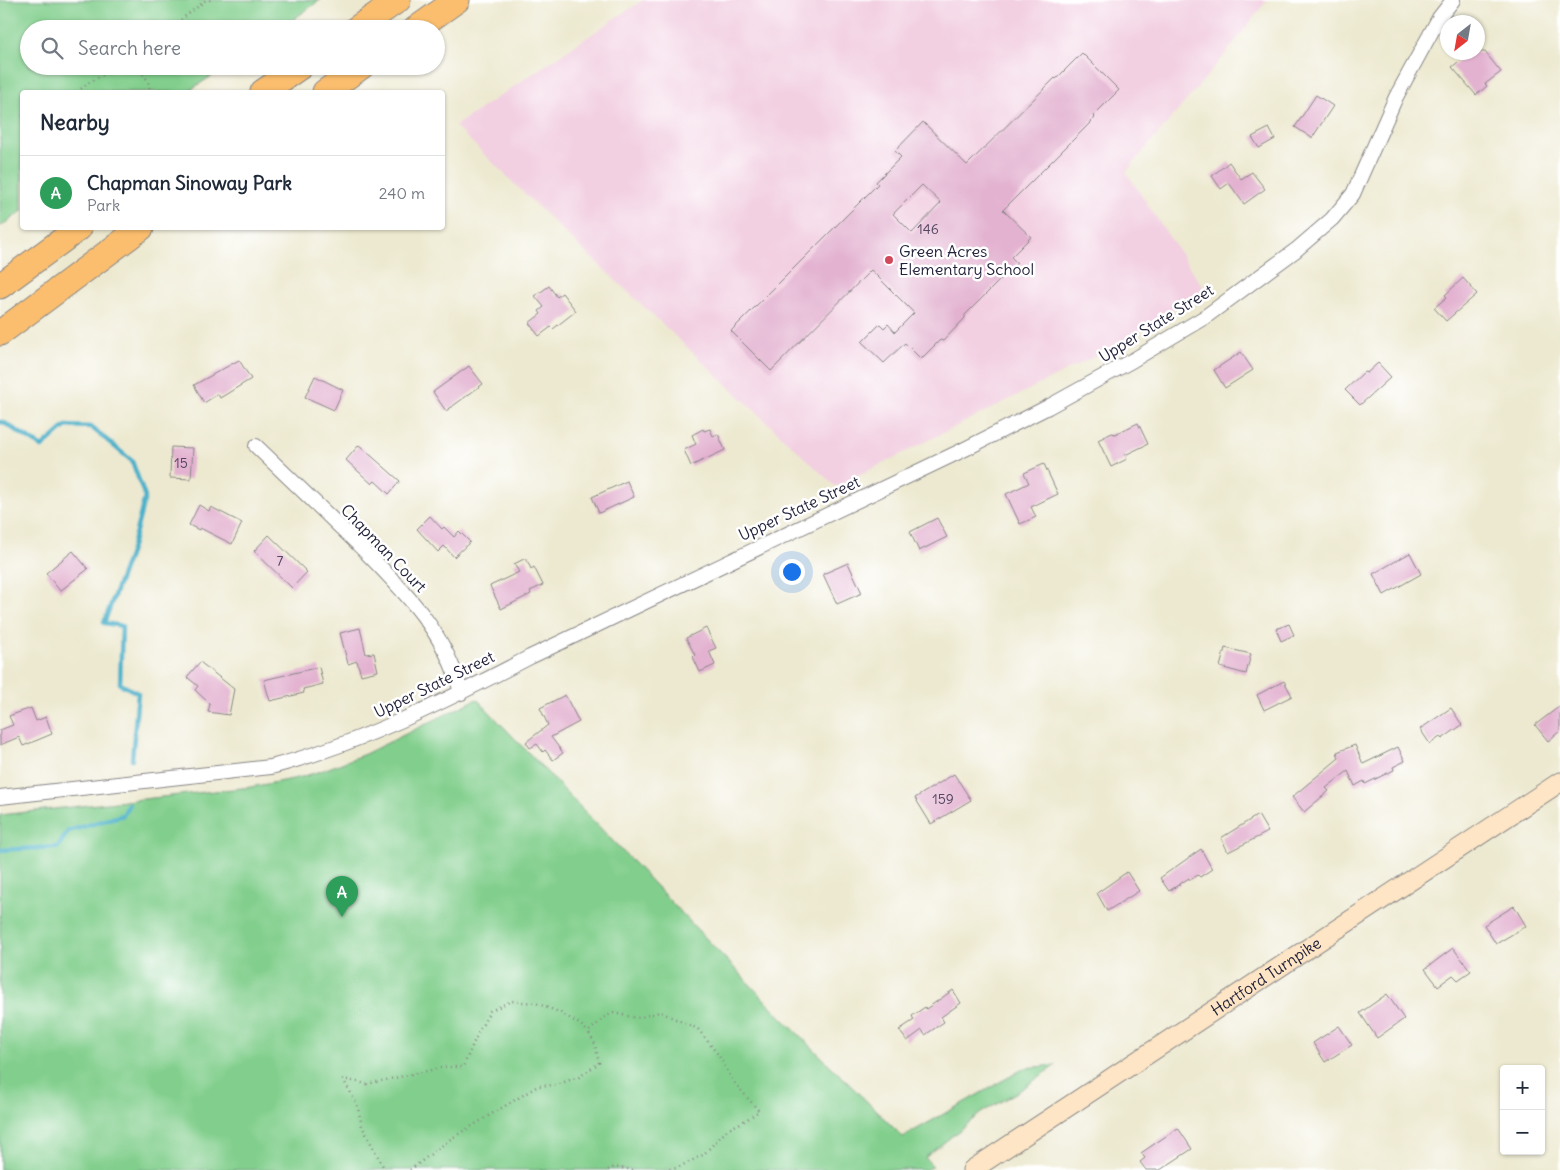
<!DOCTYPE html>
<meta charset="utf-8">
<style>
:root{--surface:#fff;--page:#f6f6f7;--text:#1f2937;--muted:#747a83;--line:#e0e1e3;--accent:#ea580c}
body{margin:0;font-family:Delius,sans-serif;background:var(--page);color:var(--text)}
.controls{position:absolute;right:15px;bottom:15px;display:grid;overflow:hidden;border-radius:5px;box-shadow:0 1px 4px #0004}
.controls button{width:45px;height:45px;display:grid;place-items:center;padding:0;border:0;border-bottom:1px solid var(--line);background:var(--surface);color:var(--text);font:25px sans-serif}
.compass{position:absolute;left:1440px;top:15px;width:45px;height:45px;border-radius:50%;background:var(--surface);box-shadow:0 1px 4px #0004;rotate:211deg}
.you{position:absolute;left:791px;top:571px;width:18px;height:18px;margin:-12px;border:4px solid #fff;border-radius:50%;background:#1a73e8;box-shadow:0 0 0 8px #1a73e833}
.badge{display:grid;place-items:center;width:32px;height:32px;border-radius:50%;background:var(--accent);color:#fff;font-size:16px;font-weight:700}
.pin{position:absolute;translate:-50% -41px;filter:drop-shadow(0 1px 2px #0008)}
.pin::after{content:'';position:absolute;top:26px;width:18px;height:15px;background:inherit;clip-path:polygon(0 0,100% 0,50% 100%)}
.list{margin:0;padding:0;list-style:none}
h2{display:flex;justify-content:space-between;align-items:center;height:65px;margin:0;padding:0 20px;font-size:21px}
h2 small{font-size:16px;font-weight:400;color:var(--muted)}
.list li{display:grid;grid-template-columns:32px 1fr auto;gap:15px;align-items:center;box-sizing:border-box;height:75px;padding:0 20px;border-top:1px solid var(--line)}
.list b{display:block;font-size:19px;white-space:nowrap}
.list p{margin:0;font-size:16px;white-space:nowrap;color:var(--muted)}
.list em{font-size:16px;font-style:normal;color:var(--muted)}
.icon{flex:none;width:28px;height:28px;fill:none;stroke:currentColor;stroke-width:2;stroke-linecap:round;stroke-linejoin:round}
.map{position:relative;flex:none;width:1560px;height:1170px;overflow:hidden}
.search{position:absolute;background:var(--surface);box-shadow:0 1px 4px #0004;left:20px;top:20px;width:425px;height:55px;display:flex;align-items:center;gap:12px;box-sizing:border-box;padding:0 18px;border-radius:28px;color:var(--muted);font-size:19px}
.panel{position:absolute;background:var(--surface);box-shadow:0 1px 4px #0004;left:20px;top:90px;width:425px;height:140px;border-radius:5px}
.map>svg:first-child{display:block}
.built{fill:#f2cfe1}
.green{fill:#82cf8d;stroke:#527864}
.lines{fill:none;stroke-linecap:round;stroke-linejoin:round}
.stream{stroke:#4bb1ca;stroke-width:4.5}
.building{fill:#e3b2d0;fill-rule:evenodd}
.street-casing{stroke:#888686;stroke-width:16}
.secondary-casing{stroke:#888686;stroke-width:21}
.highway-casing{stroke:#888686;stroke-width:27}
.path{stroke:#888686;stroke-width:2.5;stroke-dasharray:1 4;stroke-linecap:butt}
.street{stroke:#fff;stroke-width:14}
.secondary{stroke:#fde5c5;stroke-width:19}
.highway{stroke:#fbbe6e;stroke-width:25}
.poi-dot{fill:#d1495b;stroke:#fff;stroke-width:2}
.labels{text-anchor:middle;stroke-width:5;stroke-linejoin:round;paint-order:stroke}
.number-label{font-size:14px;fill:#524660}
.poi-label{font-size:16px;fill:#22223b;stroke:#fff;text-anchor:start}
.street-label{font-size:16px;fill:#22223b;stroke:#fff}
</style>
<div class="map">
<svg width="1560" height="1170" viewBox="0 0 1560 1170">
<rect width="100%" height="100%" fill="#fff"/>
<filter id="ink" filterUnits="userSpaceOnUse"><feTurbulence type="fractalNoise" baseFrequency=".02" numOctaves="2"/><feDisplacementMap in="SourceGraphic" scale="10" xChannelSelector="R" yChannelSelector="G"/><feConvolveMatrix kernelMatrix="1 2 1 2 8 2 1 2 1" color-interpolation-filters="sRGB"/></filter>
<filter id="wash" filterUnits="userSpaceOnUse"><feTurbulence type="fractalNoise" baseFrequency=".0096" numOctaves="4" result="noise"/><feDisplacementMap in="SourceGraphic" scale="20" xChannelSelector="R" yChannelSelector="G"/><feGaussianBlur stdDeviation="1.12" result="paint"/><feColorMatrix in="noise" values="0 0 0 0 0 0 0 0 0 0 0 0 0 0 0 0 0 1.4 0 .05"/><feComposite in="paint" operator="in"/></filter>
<g filter="url(#wash)">
<rect width="100%" height="100%" fill="#ede9d0"/>
<!-- built -->
<path class="built" d="M643 0H1267L1224 56 1126 172 1204 289 1123 342 836 487 563 231 455 126Z"/>
<!-- green -->
<path class="green" d="M0 0H320L280 29H29V66H227L187 92H22V211L0 227Z
M477 699 782 1018 903 1137 1025 1068 1056 1065 1019 1091 981 1113 927 1156 925 1158 933 1166 926 1170H0V815L251 787 298 778 321 771 365 754Z"/>
<g class="lines">
<!-- stream -->
<path class="stream" d="M0 422H3L42 447 66 426 91 427 132 461 145 497 131 550 104 623 122 626 120 684 138 693 132 759
M0 850 58 847 68 831 123 815 129 804"/>
</g>
<g id="blocks">
<!-- building -->
<path class="building" d="M1470 52H1485L1501 72 1485 84 1487 86 1476 95 1452 67Z
M1082 53 1119 90 1093 116 1095 118 1003 210 1031 237 1011 257 1017 263 965 315V318L943 341 940 340 921 359 905 343 884 363 862 342 880 324 884 328 888 324 895 332 914 313 871 270 771 371 731 331 878 184 876 182 901 157 895 151 923 122 967 165 1055 78 1056 79ZM922 185 941 203 912 233 893 214Z
M1316 95 1333 106 1312 138 1295 127Z
M1269 128 1275 139 1259 148 1252 137Z
M1229 162 1241 179 1252 172 1265 189 1244 204 1229 183 1221 189 1212 176Z
M1463 278 1477 294 1446 321 1434 308 1447 297 1445 295Z
M549 286 557 297 562 293 576 311 553 329 551 327 539 336 529 323 541 314 539 311 544 307 535 296Z
M1241 352 1253 370 1225 388 1214 370Z
M239 360 251 379 220 398 218 394 204 403 194 385Z
M1378 363 1391 377 1360 405 1345 390 1364 372 1367 373Z
M469 366 483 384 446 411 433 392Z
M315 376 343 390 334 410 305 397Z
M1138 423 1148 444 1125 455 1127 459 1111 467 1098 440 1112 433 1115 434Z
M703 429 704 431 710 429 713 436 718 434 725 450 691 466 684 450 696 444 692 435Z
M359 445 400 481 389 494 375 481 372 484 346 460Z
M171 447 193 448 191 479 170 478Z
M1044 464 1058 494 1031 507 1036 517 1020 524 1006 494 1029 483 1024 473Z
M627 481 634 497 599 513 592 497Z
M199 505 209 511 211 507 242 523 232 544 200 528 199 530 189 525Z
M430 516 442 529 444 527 454 537 459 531 470 542 454 557 444 546 438 552 417 529Z
M937 518 947 537 919 551 910 532Z
M269 535 307 572 292 588 254 551Z
M73 551 88 569 60 591 46 573Z
M1410 553 1421 574 1384 595 1373 574Z
M526 558 531 569 534 567 543 585 530 591 531 594 501 609 490 586 519 572 514 564Z
M848 563 862 593 837 604 823 574Z
M1289 624 1294 635 1281 641 1276 629Z
M360 628 366 654 374 653 378 671 361 675 357 661 348 664 340 633Z
M706 628 716 648 709 651 715 665 700 672 693 657 695 655 686 638Z
M1225 648 1251 654 1246 674 1220 667Z
M200 662 234 689 229 715 208 712 210 704 195 690 198 686 187 677Z
M319 667 323 684 303 689 304 693 270 701 264 680Z
M1284 681 1292 696 1264 710 1257 695Z
M565 695 579 722 551 737 563 753 553 760 545 750 543 752 537 744 530 748 526 742 548 725 540 708Z
M1560 706V731L1548 741 1535 725Z
M31 708 36 721 46 717 52 734 23 746 19 737 0 745V730L13 725 9 716Z
M1451 708 1462 725 1442 739 1440 737 1430 744 1420 729Z
M1355 745 1363 764 1398 747 1405 761 1393 767 1394 770 1365 784 1364 781 1355 786 1348 771 1326 788 1329 791 1304 812 1292 797 1339 758 1337 752Z
M954 774 971 800 931 824 915 798Z
M1258 815 1268 832 1228 852 1221 838Z
M1201 849 1212 869 1200 877 1198 875 1190 880 1189 878 1169 891 1160 878Z
M1127 872 1139 891 1107 911 1097 893Z
M1514 906 1526 926 1496 944 1484 925Z
M1453 948 1471 971 1458 980 1453 975 1438 986 1425 969Z
M953 990 961 1003 941 1017 944 1022 925 1035 922 1030 907 1041 899 1030 914 1020 912 1016 925 1007 926 1009Z
M1387 994 1404 1019 1377 1038 1360 1013Z
M1339 1026 1352 1045 1325 1062 1313 1043Z
M1178 1128 1192 1149 1160 1170H1146L1140 1162 1145 1158 1141 1153Z"/>
</g>
</g>
<g filter="url(#ink)">
<use href="#blocks" fill-opacity="0" stroke="#888686" stroke-width="1"/>
<g class="lines">
<defs>
<path id="street" d="M256 446C290 479 324 511 358 544 401 588 446 631 461 693
M0 797 271 767C362 743 446 701 530 657L963 450 1048 407 1133 360 1205 317 1296 250 1332 219 1353 194 1396 97 1439 18 1453 0"/>
<g id="secondary">
<path id="s1" d="M972 1170 1560 782"/>
</g>
<path id="highway" d="M356 29 398 0
M416 29 457 0
M263 92 301 66
M325 92 362 66
M0 286 79 228
M0 333 141 228"/>
</defs>
<!-- street casing -->
<use href="#street" class="street-casing"/>
<!-- secondary casing -->
<use href="#secondary" class="secondary-casing"/>
<!-- highway casing -->
<use href="#highway" class="highway-casing"/>
<!-- path -->
<path class="path" d="M169 29 205 1 211 0
M137 66 148 81 150 92
M77 92 88 83 119 66
M385 1170 362 1126 357 1104 343 1079 367 1084 445 1067H463L477 1035 490 1011 511 1001 536 1003 561 1013 581 1025 588 1032
M410 1170 452 1138 538 1086 555 1085 579 1077 599 1063 595 1044 588 1032 605 1017 613 1013 637 1018 660 1012 698 1029 719 1056 733 1081 759 1111 746 1120 727 1130 703 1155 677 1168 664 1170
M608 1170 614 1167 634 1170"/>
<!-- street -->
<use href="#street" class="street"/>
<!-- secondary -->
<use href="#secondary" class="secondary"/>
<!-- highway -->
<use href="#highway" class="highway"/>
</g>
</g>
<!-- markers -->
<circle class="poi-dot" cx="889" cy="260" r="5"/>
<g class="labels">
<!-- number labels -->
<g class="number-label">
<text x="928" y="234">146</text>
<text x="181" y="468">15</text>
<text x="280" y="566">7</text>
<text x="943" y="804">159</text>
</g>
<!-- poi labels -->
<g class="poi-label">
<text x="899" y="257">Green Acres<tspan x="899" dy="18">Elementary School</tspan></text>
</g>
<!-- street labels -->
<g class="street-label">
<text transform="translate(1156 323) rotate(-32)" y="6">Upper State Street</text>
<text transform="translate(799 508) rotate(-25)" y="6">Upper State Street</text>
<text transform="translate(384 548) rotate(46)" y="6">Chapman Court</text>
<text transform="translate(434 684) rotate(-26)" y="6">Upper State Street</text>
<text dy="6" stroke="none"><textPath href="#s1" startOffset="352">Hartford Turnpike</textPath></text>
</g>
</g>
</svg>
<div class="controls">
<button>+</button>
<button>−</button>
</div>
<svg class="compass" viewBox="-18 -18 36 36"><path d="M0-13l5 13h-10z" fill="#e53935"/><path d="M0 13l5-13h-10z" fill="#747a83"/></svg>
<div class="you"></div>
<div class="pin badge" style="left:342px;top:917px;background:#2e9e5b">A</div>
<div class="search"><svg class="icon" aria-label="search" viewBox="0 0 24 24"><circle cx="10" cy="10" r="6"/><path d="M15 15l6 6"/></svg>Search here</div>
<section class="panel">
<h2>Nearby<small></small></h2>
<ul class="list">
<li><span class="badge" style="background:#2e9e5b">A</span><div><b>Chapman Sinoway Park</b><p>Park</p></div><em>240 m</em></li>
</ul>
</section>
</div>
